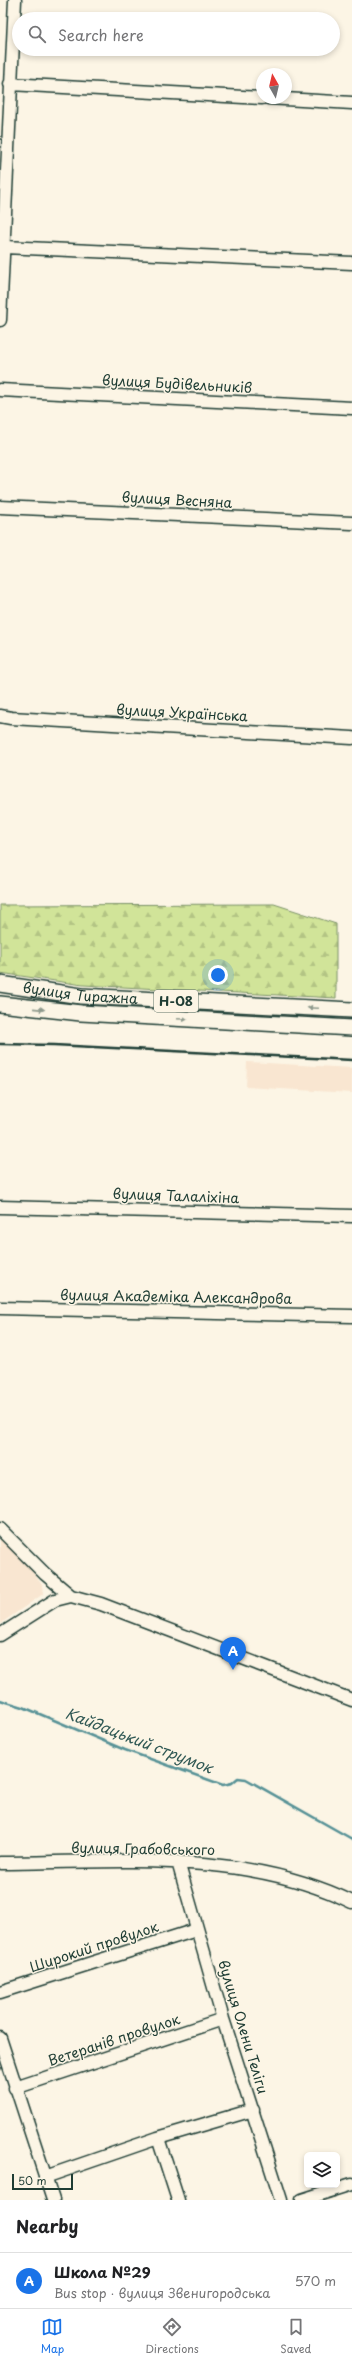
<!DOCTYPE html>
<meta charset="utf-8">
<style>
:root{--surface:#fff;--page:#f6f6f6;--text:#202124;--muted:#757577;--line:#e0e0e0;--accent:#1a73e8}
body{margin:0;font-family:"Playpen Sans",sans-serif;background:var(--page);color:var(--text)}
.controls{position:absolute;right:12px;bottom:12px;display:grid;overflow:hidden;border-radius:6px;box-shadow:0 2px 6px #0003}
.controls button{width:36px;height:36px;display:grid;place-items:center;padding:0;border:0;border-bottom:1px solid var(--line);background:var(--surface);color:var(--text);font:20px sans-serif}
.compass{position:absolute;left:256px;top:68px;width:36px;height:36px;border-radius:50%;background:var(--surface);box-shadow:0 2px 6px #0003;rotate:352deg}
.scale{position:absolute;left:12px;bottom:10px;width:61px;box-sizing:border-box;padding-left:4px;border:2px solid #1f3d34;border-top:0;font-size:11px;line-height:14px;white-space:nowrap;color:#1f3d34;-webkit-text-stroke:3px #fcf5e5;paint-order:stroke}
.you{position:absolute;left:218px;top:975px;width:14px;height:14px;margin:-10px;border:3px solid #fff;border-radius:50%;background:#1a73e8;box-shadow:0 0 0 6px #1a73e833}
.badge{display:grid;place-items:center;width:26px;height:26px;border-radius:50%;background:var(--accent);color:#fff;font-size:13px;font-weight:700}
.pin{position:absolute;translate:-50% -33px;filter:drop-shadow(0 1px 2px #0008)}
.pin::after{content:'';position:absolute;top:21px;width:14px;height:12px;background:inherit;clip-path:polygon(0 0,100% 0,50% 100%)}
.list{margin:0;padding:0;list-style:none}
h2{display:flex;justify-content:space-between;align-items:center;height:52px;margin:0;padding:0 16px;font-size:17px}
h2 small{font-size:13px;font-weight:400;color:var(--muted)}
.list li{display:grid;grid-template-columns:26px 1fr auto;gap:12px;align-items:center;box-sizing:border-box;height:56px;padding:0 16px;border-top:1px solid var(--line)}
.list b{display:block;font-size:15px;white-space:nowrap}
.list p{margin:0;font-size:13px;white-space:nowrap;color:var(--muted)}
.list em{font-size:13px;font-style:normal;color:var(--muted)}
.icon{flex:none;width:22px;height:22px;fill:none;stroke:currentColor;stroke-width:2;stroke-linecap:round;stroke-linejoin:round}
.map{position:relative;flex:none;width:352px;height:2200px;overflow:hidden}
.search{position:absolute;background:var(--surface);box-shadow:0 2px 6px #0003;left:12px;right:12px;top:12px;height:44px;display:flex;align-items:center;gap:10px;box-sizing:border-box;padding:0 14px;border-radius:22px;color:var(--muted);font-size:15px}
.sheet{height:108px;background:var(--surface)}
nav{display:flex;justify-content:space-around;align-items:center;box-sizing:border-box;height:56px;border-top:1px solid var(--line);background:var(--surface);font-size:11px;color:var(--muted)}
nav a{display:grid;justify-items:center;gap:2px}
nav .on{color:var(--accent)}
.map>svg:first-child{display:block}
.built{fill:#f9e6d1}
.forest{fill:url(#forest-firs);stroke:#789066}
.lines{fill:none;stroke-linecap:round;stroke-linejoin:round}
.stream{stroke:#569196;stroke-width:2.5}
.minor-casing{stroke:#1f3d34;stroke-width:15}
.major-casing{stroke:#1f3d34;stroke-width:18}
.minor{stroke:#fcf5e5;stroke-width:12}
.major{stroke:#fcf5e5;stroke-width:15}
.rail{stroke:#1f3d34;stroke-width:2.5}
.oneway{fill:#8e998c}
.labels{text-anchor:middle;stroke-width:3;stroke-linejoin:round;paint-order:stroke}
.shield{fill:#fcf5e5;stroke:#617469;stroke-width:1}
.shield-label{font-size:13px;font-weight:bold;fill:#1f3d34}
.street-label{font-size:14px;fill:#1f3d34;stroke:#fcf5e5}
.water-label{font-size:15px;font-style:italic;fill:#315955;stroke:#fcf5e5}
</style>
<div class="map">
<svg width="352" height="2200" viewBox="0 0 352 2200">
<defs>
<pattern id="forest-firs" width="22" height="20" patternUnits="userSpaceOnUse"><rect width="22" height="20" fill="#d1e499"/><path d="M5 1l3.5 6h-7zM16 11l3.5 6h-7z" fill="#b3c484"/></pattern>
</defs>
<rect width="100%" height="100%" fill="#fcf5e5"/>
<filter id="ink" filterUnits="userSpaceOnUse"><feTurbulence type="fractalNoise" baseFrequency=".025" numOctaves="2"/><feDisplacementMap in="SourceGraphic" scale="8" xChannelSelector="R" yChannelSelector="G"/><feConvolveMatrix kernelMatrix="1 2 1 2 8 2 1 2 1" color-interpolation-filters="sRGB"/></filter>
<g filter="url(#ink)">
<!-- built -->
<path class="built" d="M247 1062 352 1068V1093L246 1087Z
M0 1538 25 1561 42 1585 43 1594 0 1624Z"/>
<!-- forest -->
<path class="forest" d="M274 904 336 924V998L83 985 0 973V905Z"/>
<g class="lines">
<!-- stream -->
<path class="stream" d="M0 1700 23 1707 125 1750 223 1785 232 1783 238 1778 246 1779 352 1839"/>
<defs>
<path id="minor" d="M10 84 262 98
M268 98 352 103
M4 247 352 263
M0 320 15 0
M0 390 352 408
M0 507 352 523
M0 716 11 718 352 738
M0 1207 352 1216
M0 1308 352 1316
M0 1529 45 1574 71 1596 101 1604 352 1700
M0 1635 55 1600 71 1596
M178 1862 223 2019 281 2200
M0 1863C118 1862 243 1849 352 1902
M0 1992 196 1930
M0 2038 53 2200
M15 2088 223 2019
M158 2138 178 2200
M45 2177 158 2138 253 2110
M302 2200 352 2184"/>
<g id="major">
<path id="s1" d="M0 984 81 996 352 1010"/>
<path d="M0 1004 81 1013 352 1028"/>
</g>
</defs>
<!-- minor casing -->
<use href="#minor" class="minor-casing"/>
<!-- major casing -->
<use href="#major" class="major-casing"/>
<!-- minor -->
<use href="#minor" class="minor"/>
<!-- major -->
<use href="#major" class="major"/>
<!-- rail -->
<path class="rail" d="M0 1044 54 1045 352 1060"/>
</g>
<!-- one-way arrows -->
<defs><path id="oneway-solid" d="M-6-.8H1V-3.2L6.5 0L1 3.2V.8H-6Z"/></defs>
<g class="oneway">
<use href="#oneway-solid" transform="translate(313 1008) rotate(-177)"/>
<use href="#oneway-solid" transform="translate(39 1009) rotate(6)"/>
<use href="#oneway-solid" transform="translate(182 1019) rotate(3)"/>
</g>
</g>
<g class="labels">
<!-- shield labels -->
<rect class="shield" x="154" y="990" width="44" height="22" rx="3"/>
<g class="shield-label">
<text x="176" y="1006">Н-08</text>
</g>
<!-- street labels -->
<g class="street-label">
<text transform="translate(177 384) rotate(3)" y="5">вулиця Будівельників</text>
<text transform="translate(177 500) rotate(3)" y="5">вулиця Весняна</text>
<text transform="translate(182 713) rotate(3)" y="5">вулиця Українська</text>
<text dy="5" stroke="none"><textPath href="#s1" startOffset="81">вулиця Тиражна</textPath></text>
<text transform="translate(176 1196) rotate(2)" y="5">вулиця Талаліхіна</text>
<text transform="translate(176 1297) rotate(1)" y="5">вулиця Академіка Александрова</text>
<text transform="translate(143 1849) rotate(1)" y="5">вулиця Грабовського</text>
<text transform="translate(94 1947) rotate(-18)" y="5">Широкий провулок</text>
<text transform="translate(243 2027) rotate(73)" y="5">вулиця Олени Теліги</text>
<text transform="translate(114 2040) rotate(-18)" y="5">Ветеранів провулок</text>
</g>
<!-- water labels -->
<g class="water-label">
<text transform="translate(139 1741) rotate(21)" y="5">Кайдацький струмок</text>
</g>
</g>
</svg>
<div class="controls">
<button><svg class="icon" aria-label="layers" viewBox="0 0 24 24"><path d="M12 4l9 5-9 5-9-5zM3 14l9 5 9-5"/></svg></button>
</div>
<svg class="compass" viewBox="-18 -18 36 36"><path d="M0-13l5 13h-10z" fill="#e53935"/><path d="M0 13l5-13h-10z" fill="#757577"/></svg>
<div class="scale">50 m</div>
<div class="you"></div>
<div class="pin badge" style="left:233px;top:1670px">A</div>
<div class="search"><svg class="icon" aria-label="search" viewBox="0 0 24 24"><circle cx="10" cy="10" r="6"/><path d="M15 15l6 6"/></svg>Search here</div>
</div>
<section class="sheet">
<h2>Nearby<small></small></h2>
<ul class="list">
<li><span class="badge">A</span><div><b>Школа №29</b><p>Bus stop · вулиця Звенигородська</p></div><em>570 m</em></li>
</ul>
</section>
<nav>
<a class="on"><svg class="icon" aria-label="map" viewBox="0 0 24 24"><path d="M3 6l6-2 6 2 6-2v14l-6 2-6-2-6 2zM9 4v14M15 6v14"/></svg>Map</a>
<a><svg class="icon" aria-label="directions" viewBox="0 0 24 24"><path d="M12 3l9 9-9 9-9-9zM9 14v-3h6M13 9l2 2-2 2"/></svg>Directions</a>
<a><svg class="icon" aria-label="saved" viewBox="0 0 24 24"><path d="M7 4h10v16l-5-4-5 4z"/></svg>Saved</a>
</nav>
